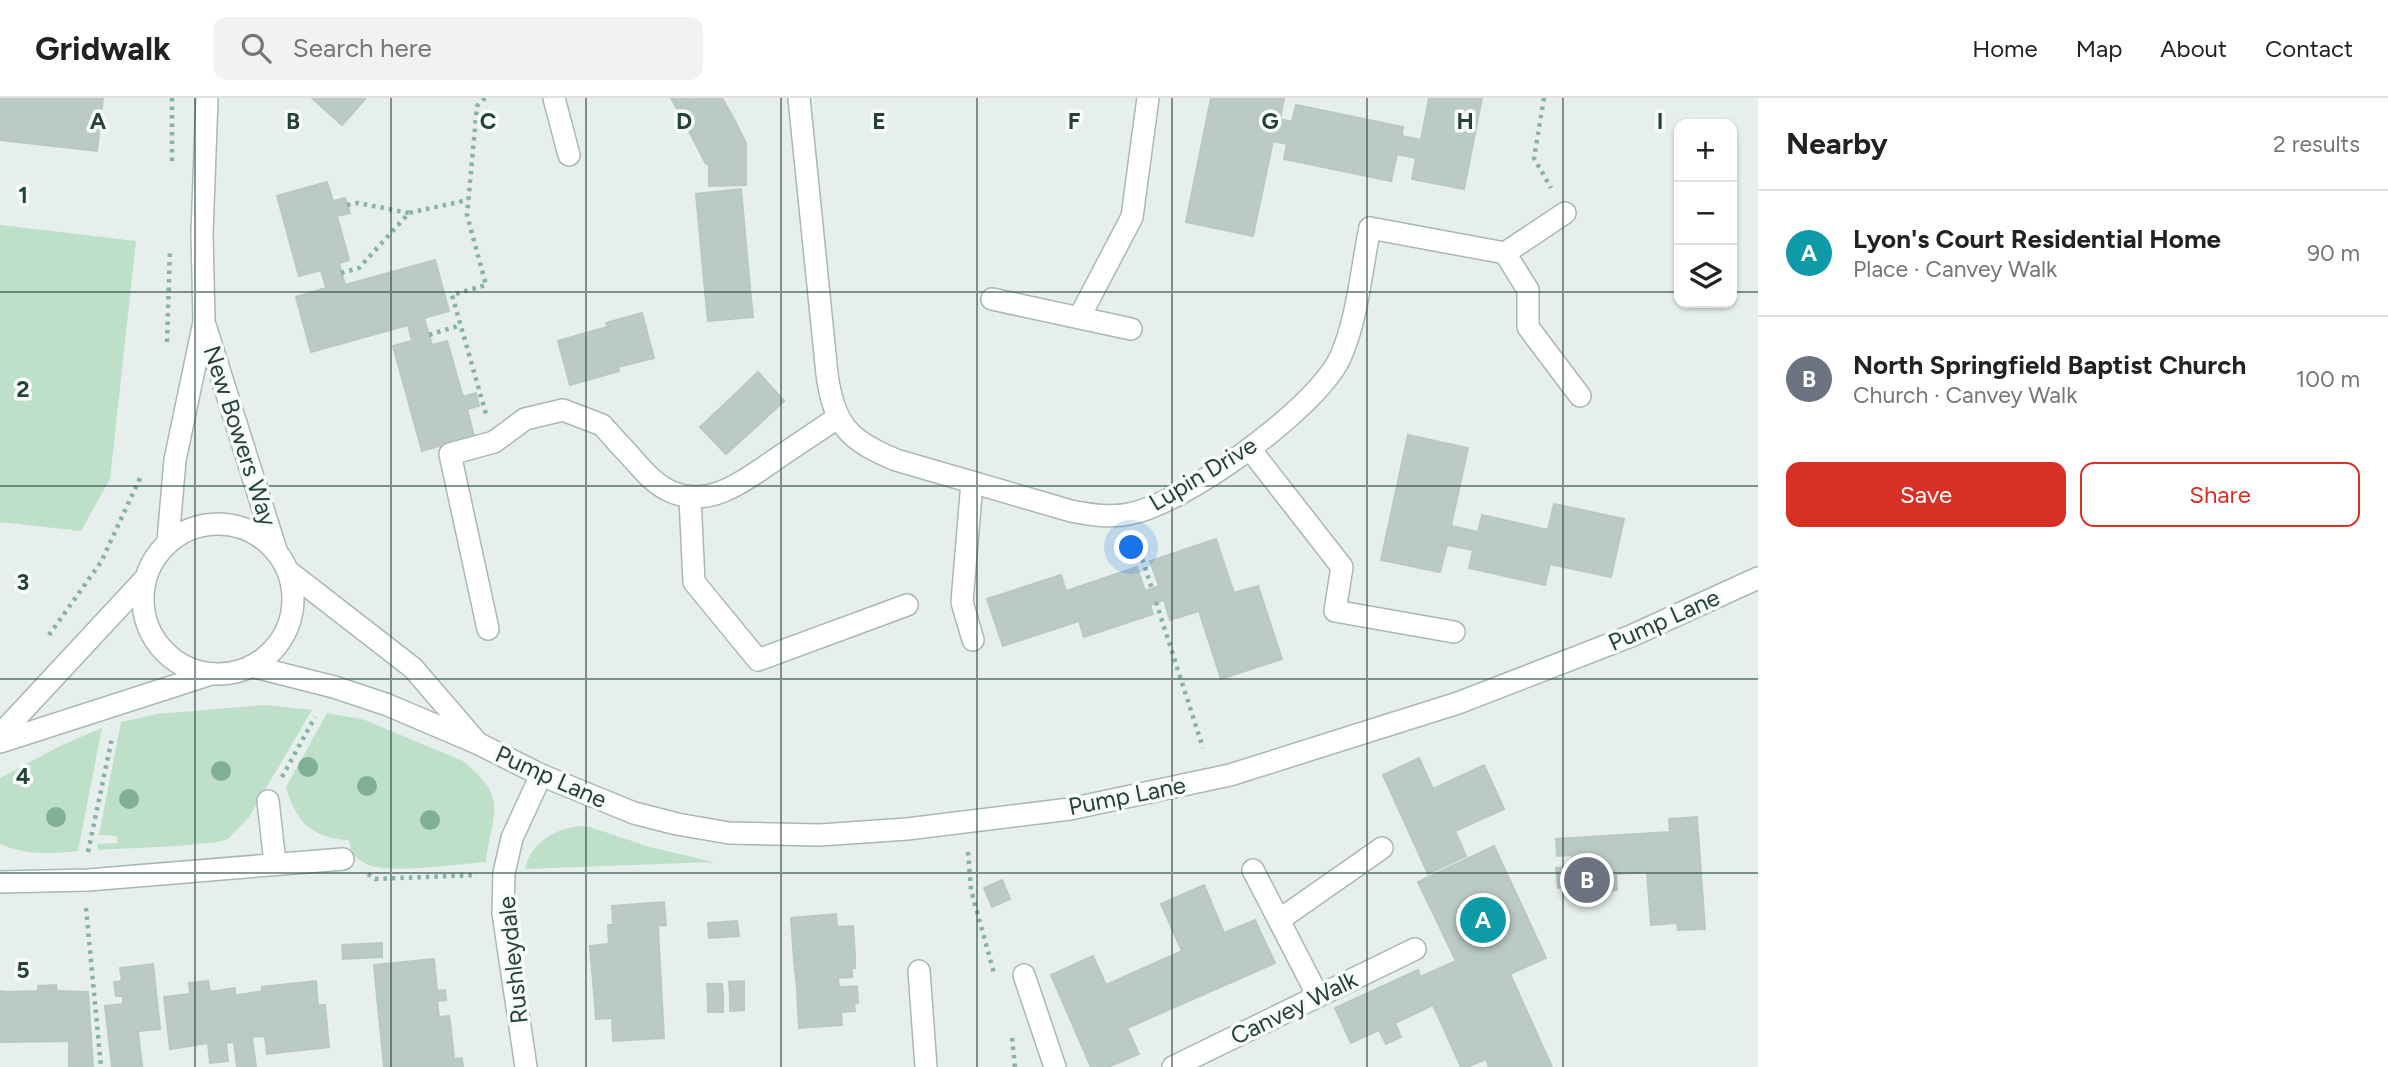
<!DOCTYPE html>
<meta charset="utf-8">
<style>
:root{--surface:#fff;--page:#f2f2f2;--text:#222;--muted:#767676;--line:#e0e0e0;--accent:#d93025}
body{margin:0;font-family:Figtree,sans-serif;background:var(--page);color:var(--text)}
.controls{position:absolute;right:21px;top:21px;display:grid;overflow:hidden;border-radius:14px;box-shadow:0 2px 5px #0004}
.controls button{width:63px;height:63px;display:grid;place-items:center;padding:0;border:0;border-bottom:2px solid var(--line);background:var(--surface);color:var(--text);font:35px sans-serif}
.you{position:absolute;left:1132px;top:450px;width:24px;height:24px;margin:-18px;border:5px solid #fff;border-radius:50%;background:#1a73e8;box-shadow:0 0 0 10px #1a73e833}
.badge{display:grid;place-items:center;width:46px;height:46px;border-radius:50%;background:var(--accent);color:#fff;font-size:23px;font-weight:700}
.pin{position:absolute;translate:-50% -50%;border:4px solid #fff;box-shadow:0 2px 7px #0006}
.list{margin:0;padding:0;list-style:none}
h2{display:flex;justify-content:space-between;align-items:center;height:91px;margin:0;padding:0 28px;font-size:30px}
h2 small{font-size:23px;font-weight:400;color:var(--muted)}
.list li{display:grid;grid-template-columns:46px 1fr auto;gap:21px;align-items:center;box-sizing:border-box;height:126px;padding:0 28px;border-top:2px solid var(--line)}
.list b{display:block;font-size:26px;white-space:nowrap}
.list p{margin:0;font-size:23px;white-space:nowrap;color:var(--muted)}
.list em{font-size:23px;font-style:normal;color:var(--muted)}
.actions{display:flex;gap:14px;padding:21px 28px}
.actions a{flex:1;padding:16px 0;border:2px solid var(--accent);border-radius:14px;text-align:center;font-size:24px;color:var(--accent)}
.actions .main{background:var(--accent);color:#fff}
.icon{flex:none;width:38px;height:38px;fill:none;stroke:currentColor;stroke-width:2;stroke-linecap:round;stroke-linejoin:round}
.map{position:relative;flex:none;width:1758px;height:969px;overflow:hidden}
header{display:flex;align-items:center;gap:42px;box-sizing:border-box;height:98px;padding:0 35px;background:var(--surface);border-bottom:2px solid var(--line)}
header strong{font-size:33px}
nav{display:flex;gap:38px;margin-inline-start:auto;font-size:24px}
.search{width:490px;height:63px;background:var(--page);display:flex;align-items:center;gap:18px;box-sizing:border-box;padding:0 24px;border-radius:14px;color:var(--muted);font-size:26px}
main{display:flex}
aside{flex:1;background:var(--surface)}
.map>svg:first-child{display:block}
.green{fill:#bfe0c8}
.building{fill:#bbcac4;stroke:#b8c9c2;stroke-width:2}
.lines{fill:none;stroke-linecap:round;stroke-linejoin:round}
.service-casing{stroke:#a8b8b2;stroke-width:24}
.minor-casing{stroke:#a8b8b2;stroke-width:24}
.tertiary-casing{stroke:#a8b8b2;stroke-width:24}
.path{stroke:#86b3a5;stroke-width:4.5;stroke-dasharray:3.5 5;stroke-linecap:butt}
.service{stroke:#fff;stroke-width:21}
.minor{stroke:#fff;stroke-width:21}
.tertiary{stroke:#fff;stroke-width:21}
.tree{fill:#80af93}
.grid{fill:none;stroke:#24423a;stroke-width:2;stroke-opacity:0.55}
.labels{text-anchor:middle;stroke-width:7;stroke-linejoin:round;paint-order:stroke}
.street-label{font-size:24px;fill:#24423a;stroke:#f7fbf9}
.grid-label{font-size:23px;text-anchor:middle;font-weight:bold;fill:#24423a;stroke:#f7fbf9;stroke-width:7;stroke-linejoin:round;paint-order:stroke}
</style>
<header>
<strong>Gridwalk</strong>
<div class="search"><svg class="icon" aria-label="search" viewBox="0 0 24 24"><circle cx="10" cy="10" r="6"/><path d="M15 15l6 6"/></svg>Search here</div>
<nav><a>Home</a><a>Map</a><a>About</a><a>Contact</a></nav>
</header>
<main>
<div class="map">
<svg width="1758" height="969" viewBox="0 0 1758 969">
<rect width="100%" height="100%" fill="#e6efeb"/>
<!-- green -->
<path class="green" d="M0 127 136 143 110 381 81 433 0 424Z
M265 607 312 612 249 719 228 741 217 744 176 748 97 752 98 746 117 745V738L99 737 121 624 157 616Z
M327 615 365 622 463 663C510 702 492 712 486 764 457 766 397 775 372 768 358 764 350 755 349 742 313 741 295 723 286 689Z
M102 630 78 753C52 756 24 757 0 746V680L62 647Z
M578 728 590 729 650 749 714 764 525 771C531 745 553 732 578 728Z"/>
<!-- building -->
<path class="building" d="M0 0H103L97 53 0 42Z
M312 0H366L342 27Z
M671 0H699L677 11Z
M699 0H722L733 19 692 39 677 11Z
M1211 0H1281L1284 1 1280 21 1292 24 1296 7 1403 29 1402 38 1421 42 1429 0H1482L1464 91 1412 81 1416 60 1397 56 1391 83 1284 61 1287 46 1273 43 1253 138 1186 124Z
M733 19 746 45V87L709 88V65L706 66 692 39Z
M327 84 333 103 345 100 350 115 337 118 349 162 339 165 345 187 435 162 449 213 424 220 432 247 447 243 463 299 476 295 479 308 467 311 474 338 422 353 393 248 412 243 408 227 311 254 296 199 326 190 321 172 299 178 277 98Z
M741 91 744 123 699 128 696 96Z
M744 123 747 157 702 161 699 128Z
M747 157 750 189 705 193 702 161Z
M750 189 753 219 708 223 705 193Z
M642 215 654 260 618 269 606 225Z
M607 229 619 273 570 287 558 243Z
M758 274 784 303 755 330 729 302Z
M729 302 755 330 726 356 700 329Z
M1408 337 1468 350 1451 428 1478 434 1482 417 1548 432 1554 406 1624 421 1611 479 1550 466 1545 487 1469 470 1473 452 1447 447 1440 474 1381 462Z
M1216 441 1234 495 1258 488 1282 561 1221 581 1199 513 1170 522 1164 502 1150 507 1153 516 1084 539 1079 523 1003 548 987 501 1061 477 1066 493 1137 469 1145 493 1159 488 1150 463Z
M1419 660 1433 691 1484 667 1504 711 1455 733 1466 758 1428 776 1383 677Z
M1697 719 1705 831 1678 832 1677 825 1651 827 1647 774 1616 776 1617 792 1577 795V788L1558 790 1556 770 1573 769 1572 757 1557 758 1556 741 1670 734 1669 721Z
M1494 748 1546 860 1510 876 1552 969H1489L1486 961 1467 969H1461L1433 907 1395 925 1401 939 1386 946 1379 932 1351 945 1335 910 1418 872 1420 879 1456 863 1418 784Z
M1002 782 1010 801 992 809 984 790Z
M1204 787 1224 835 1255 822 1275 865 1127 930 1139 956 1108 969H1091L1051 877 1093 858 1106 887 1182 853 1161 806Z
M664 804 666 827 653 828V830H658L660 867 592 872 590 848 609 846 608 827H613L612 808Z
M836 816 837 829 853 828 855 858 794 862 791 820Z
M737 823 739 838 724 839 723 824Z
M723 824 724 839 709 840 708 825Z
M382 845V859L343 861 342 847Z
M855 858V870H852V879L838 880 839 889 797 892 794 862Z
M434 861 437 892 377 899 374 867Z
M153 866 160 931 138 933 142 968 112 969 105 908 123 906V898H116L114 884 122 883 120 870Z
M660 867 662 903 595 907 592 872Z
M208 883 210 894 235 890V897L246 896 256 969H237L234 944 226 945 228 963 210 965 208 945 170 951 164 899 190 896 189 885Z
M316 883 318 908 325 907 329 949 267 956 265 938 252 939 246 896 262 893V889Z
M744 883V898H730L729 884Z
M707 886H722L723 899 708 900Z
M56 887 57 893 88 894 93 969H69V943L6 944V894L38 893V888Z
M857 888 858 905H854L855 913 841 914 842 927 799 930 797 892Z
M445 892 446 902 437 903 439 919 449 918 451 931 381 938 377 899Z
M0 893 6 894V944H0Z
M730 898H744V912L730 913Z
M723 899V914H708V900Z
M662 903 664 940 613 943 612 920 596 921 595 907Z
M451 931 454 961 462 960 463 969H384L381 938Z"/>
<g class="lines">
<defs>
<path id="service" d="M554 0 569 57
M1370 130 1505 155 1565 115
M1505 155 1528 192V229L1580 298
M992 201 1131 231
M1079 220 1132 119 1148 0
M1250 351 1342 469 1335 513 1454 534
M972 384 962 504 973 542
M690 400 694 484 758 562 907 507
M488 531 450 356 494 344 525 321 563 312 602 327 620 347
M1253 772 1318 898
M1279 822 1382 750"/>
<path id="minor" d="M799 0 827 276C834 328 849 342 896 362L1071 413C1090 417 1110 420 1129 416 1184 406 1316 311 1340 260 1358 220 1361 172 1370 130
M620 347C636 363 651 386 672 394 712 411 748 380 779 359 798 346 818 333 837 320
M268 703 275 765
M0 784 88 782 343 761
M919 873 926 969
M1024 877 1055 969
M526 969 503 815 504 775 512 740 541 677
M1173 969 1415 851"/>
<path id="tertiary" d="M205 227 276 452
M143 501a75 75 0 1 1 150 0a75 75 0 1 1-150 0Z
M168 443 175 362 204 224 202 135 207 0
M288 473 413 570 475 642
M251 568 334 589 388 607 477 645 541 677 634 715 677 726 729 735 820 737 907 731 1070 711 1230 677 1458 605 1631 538 1758 480
M0 637 145 481
M0 644 211 576"/>
</defs>
<!-- service casing -->
<use href="#service" class="service-casing"/>
<!-- minor casing -->
<use href="#minor" class="minor-casing"/>
<!-- tertiary casing -->
<use href="#tertiary" class="tertiary-casing"/>
<!-- path -->
<path class="path" d="M172 0V66
M485 0 477 8 467 117 486 187 452 197 486 316
M1544 0 1534 60 1551 90
M347 107 358 105 409 115
M341 175 359 170 409 115 468 102
M429 237 461 227
M167 244 170 151
M1137 445 1152 491
M1156 504 1203 650
M49 537 101 464 142 376
M282 679 315 619
M88 754 112 640
M968 754 971 792 994 875
M368 776 375 781 477 777
M86 810 101 969
M1012 940 1015 969"/>
<!-- service -->
<use href="#service" class="service"/>
<!-- minor -->
<use href="#minor" class="minor"/>
<!-- tertiary -->
<use href="#tertiary" class="tertiary"/>
</g>
<!-- trees -->
<g class="tree">
<circle cx="308" cy="669" r="10"/>
<circle cx="221" cy="673" r="10"/>
<circle cx="367" cy="688" r="10"/>
<circle cx="129" cy="701" r="10"/>
<circle cx="56" cy="719" r="10"/>
<circle cx="430" cy="722" r="10"/>
</g>
<!-- grid -->
<path class="grid" d="M195 0V969M391 0V969M586 0V969M781 0V969M977 0V969M1172 0V969M1367 0V969M1563 0V969M0 194H1679M1732 194H1758M0 388H1758M0 581H1758M0 775H1758"/>
<g class="labels">
<!-- street labels -->
<g class="street-label">
<text transform="translate(240 338) rotate(72)" y="8">New Bowers Way</text>
<text transform="translate(1203 376) rotate(-31)" y="8">Lupin Drive</text>
<text transform="translate(1664 522) rotate(-24)" y="8">Pump Lane</text>
<text transform="translate(551 679) rotate(24)" y="8">Pump Lane</text>
<text transform="translate(1127 698) rotate(-11)" y="8">Pump Lane</text>
<text transform="translate(513 862) rotate(-96)" y="8">Rushleydale</text>
<text transform="translate(1294 910) rotate(-26)" y="8">Canvey Walk</text>
</g>
</g>
<g class="grid-label">
<text x="98" y="31">A</text>
<text x="293" y="31">B</text>
<text x="488" y="31">C</text>
<text x="684" y="31">D</text>
<text x="879" y="31">E</text>
<text x="1074" y="31">F</text>
<text x="1270" y="31">G</text>
<text x="1465" y="31">H</text>
<text x="1660" y="31">I</text>
<text x="23" y="105">1</text>
<text x="23" y="299">2</text>
<text x="23" y="492">3</text>
<text x="23" y="686">4</text>
<text x="23" y="880">5</text>
</g>
</svg>
<div class="controls">
<button>+</button>
<button>−</button>
<button><svg class="icon" aria-label="layers" viewBox="0 0 24 24"><path d="M12 4l9 5-9 5-9-5zM3 14l9 5 9-5"/></svg></button>
</div>
<div class="you"></div>
<div class="pin badge" style="left:1483px;top:822px;background:#0f9aa8">A</div>
<div class="pin badge" style="left:1587px;top:782px;background:#6b7280">B</div>
</div>
<aside>
<h2>Nearby<small>2 results</small></h2>
<ul class="list">
<li><span class="badge" style="background:#0f9aa8">A</span><div><b>Lyon's Court Residential Home</b><p>Place · Canvey Walk</p></div><em>90 m</em></li>
<li><span class="badge" style="background:#6b7280">B</span><div><b>North Springfield Baptist Church</b><p>Church · Canvey Walk</p></div><em>100 m</em></li>
</ul>
<div class="actions"><a class="main">Save</a><a>Share</a></div>
</aside>
</main>
